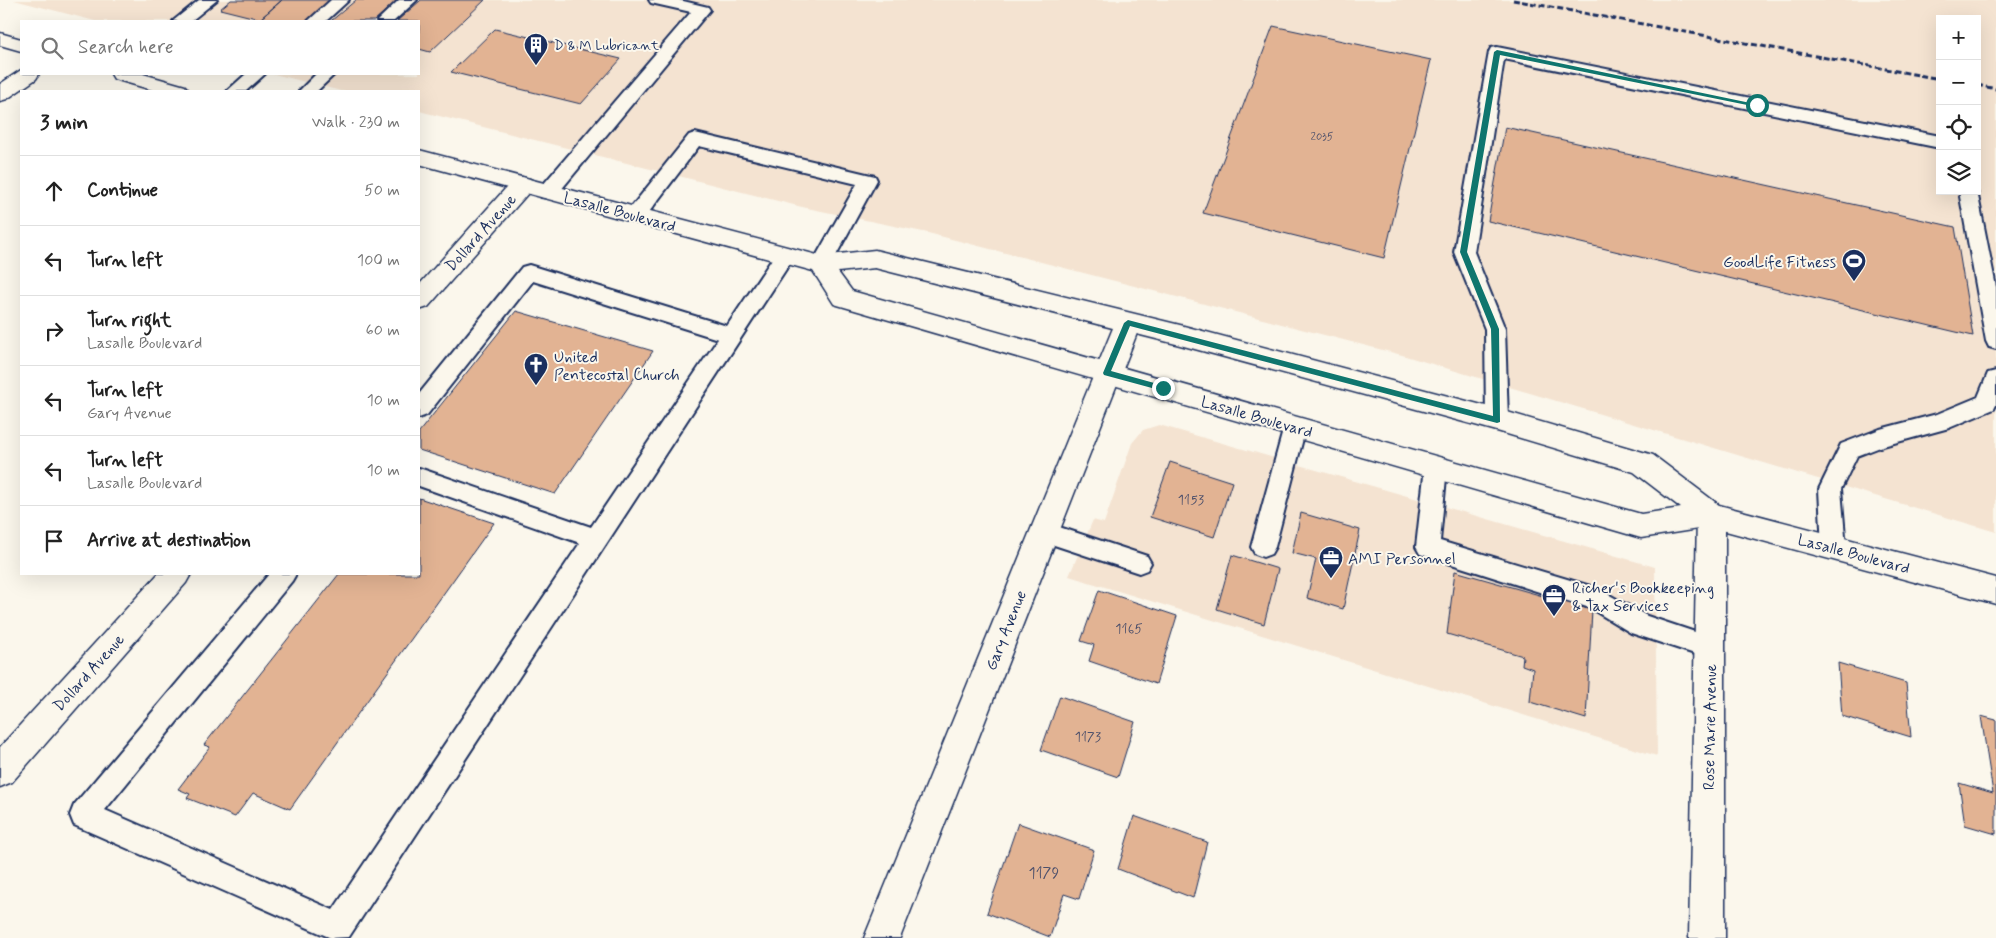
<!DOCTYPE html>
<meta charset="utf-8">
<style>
:root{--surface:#fff;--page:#f2f2f2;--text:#222;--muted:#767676;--line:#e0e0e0}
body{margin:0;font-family:Mynerve,sans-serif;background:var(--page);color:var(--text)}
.controls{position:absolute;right:15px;top:15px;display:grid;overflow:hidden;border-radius:0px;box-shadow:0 5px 20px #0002}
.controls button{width:45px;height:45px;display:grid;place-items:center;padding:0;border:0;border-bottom:1px solid var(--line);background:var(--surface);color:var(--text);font:25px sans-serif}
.stop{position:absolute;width:15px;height:15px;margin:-11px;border:4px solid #0f766e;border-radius:50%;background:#fff}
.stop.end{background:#0f766e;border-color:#fff;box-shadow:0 1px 5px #0008}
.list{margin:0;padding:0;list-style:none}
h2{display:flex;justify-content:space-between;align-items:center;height:65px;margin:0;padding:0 20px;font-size:21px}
h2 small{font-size:16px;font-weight:400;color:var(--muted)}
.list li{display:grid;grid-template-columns:32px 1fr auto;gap:15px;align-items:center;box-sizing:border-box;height:70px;padding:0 20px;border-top:1px solid var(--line)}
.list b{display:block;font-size:19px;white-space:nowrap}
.list p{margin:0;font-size:16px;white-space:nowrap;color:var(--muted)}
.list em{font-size:16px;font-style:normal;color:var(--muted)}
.icon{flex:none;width:28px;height:28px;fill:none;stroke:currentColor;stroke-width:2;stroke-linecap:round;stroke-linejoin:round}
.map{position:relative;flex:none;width:1996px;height:938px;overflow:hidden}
.search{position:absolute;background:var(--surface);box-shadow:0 5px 20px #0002;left:20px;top:20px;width:400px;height:55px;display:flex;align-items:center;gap:12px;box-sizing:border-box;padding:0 18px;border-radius:0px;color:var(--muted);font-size:19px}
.panel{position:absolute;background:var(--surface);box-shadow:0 5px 20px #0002;left:20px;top:90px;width:400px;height:485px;border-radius:0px}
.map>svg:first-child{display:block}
.built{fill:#f4e3d1;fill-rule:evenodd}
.building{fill:#e2b393;stroke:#1b2f5e}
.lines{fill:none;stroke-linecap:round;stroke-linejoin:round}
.service-casing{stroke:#1b2f5e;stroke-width:4}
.minor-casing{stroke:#1b2f5e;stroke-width:3}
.secondary-casing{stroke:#1b2f5e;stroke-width:3}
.service{fill:#fbf7ec;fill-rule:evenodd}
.minor{fill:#fbf7ec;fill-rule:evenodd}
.secondary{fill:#fbf7ec;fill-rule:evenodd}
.rail{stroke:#1b2f5e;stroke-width:3;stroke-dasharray:6 3;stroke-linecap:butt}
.route{fill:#0f766e}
.labels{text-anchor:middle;stroke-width:4;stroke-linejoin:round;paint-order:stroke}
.far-number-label{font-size:11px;fill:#4d506b}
.far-poi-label{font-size:14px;fill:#1b2f5e;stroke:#fbf7ec;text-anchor:start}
.number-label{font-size:14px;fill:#4d506b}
.street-label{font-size:16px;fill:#1b2f5e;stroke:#fbf7ec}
.poi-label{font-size:16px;fill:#1b2f5e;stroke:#fbf7ec;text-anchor:start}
.near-number-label{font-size:16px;fill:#4d506b}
</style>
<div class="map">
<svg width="1996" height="938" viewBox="0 0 1996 938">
<rect width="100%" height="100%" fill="#fbf7ec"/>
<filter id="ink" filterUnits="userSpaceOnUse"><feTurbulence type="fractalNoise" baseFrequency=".02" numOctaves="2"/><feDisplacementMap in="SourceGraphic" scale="10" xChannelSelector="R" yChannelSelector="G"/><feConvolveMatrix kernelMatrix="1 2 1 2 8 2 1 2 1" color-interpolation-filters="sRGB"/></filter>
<g filter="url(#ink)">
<!-- built -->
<path class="built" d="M14 0H1996V532L1402 355 928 233 802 207 419 111V91H341L274 74H419V21H95ZM1940 19H1977V191H1940Z
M1159 425 1655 567 1657 756 1069 576 1093 520 1104 523 1132 443 1143 430Z"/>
<!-- building -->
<path class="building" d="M231 0H282L260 19 220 9Z
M282 0H336L311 21H270L260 19Z
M356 0H398L374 21H331Z
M421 0H485L430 52 419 49V21H397Z
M1273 26 1431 60 1384 258 1203 213Z
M495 29 621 59 581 104 451 72Z
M1505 127 1955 227 1973 336 1488 221Z
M516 311 653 351 555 494 419 450V432Z
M1170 462 1232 482 1214 537 1150 517Z
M419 498 494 523 290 809 253 793 235 817 187 798 190 794 178 789 210 747 204 745 339 574H419Z
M1301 513 1360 530 1343 609 1307 598 1316 559 1292 553Z
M1232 555 1278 569 1264 624 1217 609Z
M1455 571 1592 610 1586 719 1530 702 1533 669 1522 665 1523 656 1447 634Z
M1099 590 1177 616 1156 684 1089 661 1094 645 1081 641Z
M1838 663 1906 683 1911 737 1842 716Z
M1060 696 1135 722 1118 777 1041 750Z
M1981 716 1996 720V834L1965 825 1959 783 1993 793Z
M1134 816 1207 842 1193 898 1118 869Z
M1018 823 1094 850 1079 899 1064 894 1050 937 987 913Z"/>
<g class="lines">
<defs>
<path id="service" d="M199 0H217L191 21H173Z
M331 0H349L326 21H308Z
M399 0H417L394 21H377Z
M649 0H679L708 7 710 10 555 197 548 198 541 197 539 192 541 187 691 12 651 3Z
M1497 47 1940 136V148L1504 59 1474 252 1505 329 1508 420 1505 426 1497 429 1489 426 1486 420 1485 329 1454 252 1489 52 1491 48Z
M246 74H265L246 91H227Z
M316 74H335L317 91H299Z
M695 133 875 176 877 180 828 270 821 272 814 270 811 265 857 184 699 146 643 220 636 222 629 220 626 215 629 210 689 135Z
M1959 191H1977L1996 287V349L1989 347 1986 341Z
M785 248 792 250 795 255 792 260 349 937 331 938 74 825 70 815 74 805 269 574H296L292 581 105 810 333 910 580 543 419 486V468L591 527 718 339 533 281 427 415 419 418V394L522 267 529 265 727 326 778 250Z
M1996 371V405L1994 409 1949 428 1883 446 1857 456 1841 489 1846 548 1842 555 1834 558 1826 555 1822 548 1819 489 1841 444 1880 429 1937 414 1978 397 1988 373Z
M1295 418 1303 421 1306 427 1275 547 1271 554 1263 557 1255 554 1251 547 1284 427 1287 421Z
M1436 458 1444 460 1447 467 1440 541 1597 588 1647 616 1719 640 1722 648 1719 656 1710 659 1631 633 1590 608 1420 554 1416 547 1425 467 1428 460Z
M1044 522 1147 556 1151 563 1147 570 1139 573 1036 539 1032 532 1036 525Z"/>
<path id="minor" d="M21 70V74H39L36 79 7 99 0 101V84Z
M522 177 530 179 533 185 530 191 428 307 419 310V285L514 179Z
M1128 314 1137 316 1141 323 900 938H864L1115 323 1119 316Z
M1711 503 1721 506 1725 515V938H1689L1697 515 1701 506Z
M158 574H191L186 583 12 782 0 787V747Z"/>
<path id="secondary" d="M0 33 21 39V51L0 45Z
M111 74H143L185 86 189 91H156L114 79Z
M419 150 821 256 875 250 1180 325 1497 409 1653 455 1719 505 1996 578V604L1711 527 1641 538 834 304 813 271 419 164ZM875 268 1180 345 1497 431 1634 472 1681 508 1641 514 852 291 838 272Z"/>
</defs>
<!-- service casing -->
<use href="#service" class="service-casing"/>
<!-- minor casing -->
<use href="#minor" class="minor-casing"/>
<!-- secondary casing -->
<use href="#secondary" class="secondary-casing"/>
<!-- service -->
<use href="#service" class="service"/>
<!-- minor -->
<use href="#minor" class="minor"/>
<!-- secondary -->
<use href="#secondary" class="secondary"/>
<!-- rail -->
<path class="rail" d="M1513 0 1940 79
M1977 85 1996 89"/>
</g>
</g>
<!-- route -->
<path class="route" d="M1497 50 1760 105 1757 107 1500 55 1467 252 1499 329 1500 422 1497 423 1130 326 1111 371 1165 386V391H1163L1104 375 1103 373 1124 323 1128 320 1493 416 1491 329 1460 252 1494 52Z"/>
<!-- icons -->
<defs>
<symbol id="building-pin" viewBox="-11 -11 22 30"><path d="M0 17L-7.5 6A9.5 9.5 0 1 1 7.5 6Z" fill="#1b2f5e" stroke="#fbf7ec"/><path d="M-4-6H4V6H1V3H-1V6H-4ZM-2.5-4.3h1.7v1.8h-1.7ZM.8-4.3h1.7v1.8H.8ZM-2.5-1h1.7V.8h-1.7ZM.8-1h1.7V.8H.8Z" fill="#fff"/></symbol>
<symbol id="stadium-pin" viewBox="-11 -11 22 30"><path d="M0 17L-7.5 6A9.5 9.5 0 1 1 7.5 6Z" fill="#1b2f5e" stroke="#fbf7ec"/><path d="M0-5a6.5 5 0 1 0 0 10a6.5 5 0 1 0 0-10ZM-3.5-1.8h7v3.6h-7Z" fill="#fff"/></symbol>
<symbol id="church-pin" viewBox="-11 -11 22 30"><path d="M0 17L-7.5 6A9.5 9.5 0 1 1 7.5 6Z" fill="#1b2f5e" stroke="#fbf7ec"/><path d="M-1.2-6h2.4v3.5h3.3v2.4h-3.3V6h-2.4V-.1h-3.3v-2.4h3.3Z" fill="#fff"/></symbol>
<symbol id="office-pin" viewBox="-11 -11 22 30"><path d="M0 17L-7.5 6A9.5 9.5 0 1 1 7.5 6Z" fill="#1b2f5e" stroke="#fbf7ec"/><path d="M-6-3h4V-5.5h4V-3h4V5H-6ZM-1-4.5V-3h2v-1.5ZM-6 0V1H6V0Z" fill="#fff"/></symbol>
</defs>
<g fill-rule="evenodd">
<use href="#building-pin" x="522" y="31" width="28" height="38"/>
<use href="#stadium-pin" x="1840" y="247" width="28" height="38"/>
<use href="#church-pin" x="522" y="351" width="28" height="38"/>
<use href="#office-pin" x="1317" y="544" width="28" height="38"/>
<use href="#office-pin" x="1540" y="582" width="28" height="38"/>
</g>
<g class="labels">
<!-- far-number labels -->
<g class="far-number-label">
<text x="1322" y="140">2035</text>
</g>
<!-- far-poi labels -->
<g class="far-poi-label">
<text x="554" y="50">D &amp; M Lubricant</text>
</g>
<!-- number labels -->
<g class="number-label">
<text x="1191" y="504">1153</text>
<text x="1129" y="633">1165</text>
<text x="1088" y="741">1173</text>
</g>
<!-- street labels -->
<g class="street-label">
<text transform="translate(620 211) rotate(15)" y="6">Lasalle Boulevard</text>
<text transform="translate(480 232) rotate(-48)" y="6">Dollard Avenue</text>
<text transform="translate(1257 416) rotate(16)" y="6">Lasalle Boulevard</text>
<text transform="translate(1854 553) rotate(15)" y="6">Lasalle Boulevard</text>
<text transform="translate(1005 630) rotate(-68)" y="6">Gary Avenue</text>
<text transform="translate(88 672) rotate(-48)" y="6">Dollard Avenue</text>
<text transform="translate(1709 727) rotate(-89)" y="6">Rose Marie Avenue</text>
</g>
<!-- poi labels -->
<g class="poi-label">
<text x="1836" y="267" text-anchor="end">GoodLife Fitness</text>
<text x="554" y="362">United<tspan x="554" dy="18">Pentecostal Church</tspan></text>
<text x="1348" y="564">AMI Personnel</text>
<text x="1572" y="593">Richer's Bookkeeping<tspan x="1572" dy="18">&amp; Tax Services</tspan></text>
</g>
<!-- near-number labels -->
<g class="near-number-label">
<text x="1044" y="878">1179</text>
</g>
</g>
</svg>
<div class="controls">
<button>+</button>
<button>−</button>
<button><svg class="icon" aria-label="locate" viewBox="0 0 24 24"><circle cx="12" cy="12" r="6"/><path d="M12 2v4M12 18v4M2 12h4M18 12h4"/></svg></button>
<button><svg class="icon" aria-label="layers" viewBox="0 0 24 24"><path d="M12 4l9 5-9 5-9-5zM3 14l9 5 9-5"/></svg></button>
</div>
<div class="stop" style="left:1757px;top:105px"></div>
<div class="stop end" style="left:1163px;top:388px"></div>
<div class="search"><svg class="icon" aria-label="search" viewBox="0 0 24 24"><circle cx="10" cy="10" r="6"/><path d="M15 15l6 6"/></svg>Search here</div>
<section class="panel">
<h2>3 min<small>Walk · 230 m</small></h2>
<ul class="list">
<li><svg class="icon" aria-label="ahead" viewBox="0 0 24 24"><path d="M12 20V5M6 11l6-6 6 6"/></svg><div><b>Continue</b></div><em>50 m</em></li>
<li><svg class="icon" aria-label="left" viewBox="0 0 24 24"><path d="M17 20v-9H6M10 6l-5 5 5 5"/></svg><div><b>Turn left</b></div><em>100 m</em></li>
<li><svg class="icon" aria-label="right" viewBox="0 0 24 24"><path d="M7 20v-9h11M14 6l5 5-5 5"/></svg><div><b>Turn right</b><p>Lasalle Boulevard</p></div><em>60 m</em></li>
<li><svg class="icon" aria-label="left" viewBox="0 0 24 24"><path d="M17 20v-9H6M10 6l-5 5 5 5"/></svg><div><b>Turn left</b><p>Gary Avenue</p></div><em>10 m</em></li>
<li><svg class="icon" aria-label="left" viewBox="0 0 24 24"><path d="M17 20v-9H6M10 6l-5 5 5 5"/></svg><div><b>Turn left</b><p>Lasalle Boulevard</p></div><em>10 m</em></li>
<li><svg class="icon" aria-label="arrive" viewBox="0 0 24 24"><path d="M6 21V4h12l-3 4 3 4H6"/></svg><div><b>Arrive at destination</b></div></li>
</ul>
</section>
</div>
